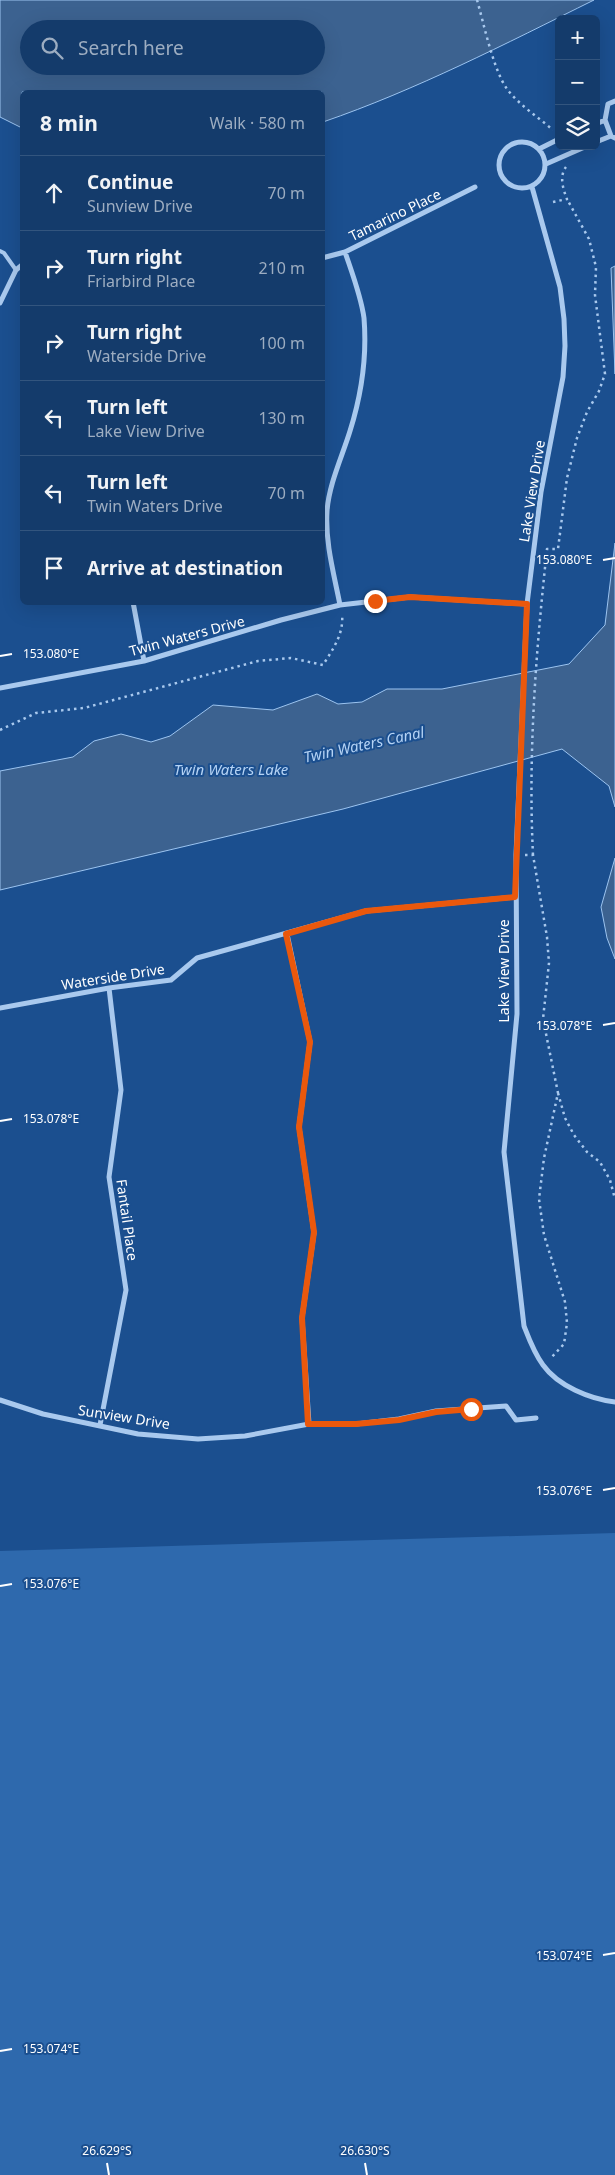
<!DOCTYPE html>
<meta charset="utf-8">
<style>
:root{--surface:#143b6b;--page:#1d4271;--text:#f1f3f6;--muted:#9dadc1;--line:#33557e}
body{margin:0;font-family:"Noto Sans",sans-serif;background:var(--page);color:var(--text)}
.controls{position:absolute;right:15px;top:15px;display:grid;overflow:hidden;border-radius:8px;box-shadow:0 5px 20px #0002}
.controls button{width:45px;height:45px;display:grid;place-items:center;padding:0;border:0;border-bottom:1px solid var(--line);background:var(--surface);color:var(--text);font:25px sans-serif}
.stop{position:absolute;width:15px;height:15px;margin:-11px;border:4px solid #ea580c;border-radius:50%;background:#fff}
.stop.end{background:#ea580c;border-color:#fff;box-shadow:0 1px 5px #0008}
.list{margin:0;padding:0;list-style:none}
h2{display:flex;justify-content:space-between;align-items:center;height:65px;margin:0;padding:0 20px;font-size:21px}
h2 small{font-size:16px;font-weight:400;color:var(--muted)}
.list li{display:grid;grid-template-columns:32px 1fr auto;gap:15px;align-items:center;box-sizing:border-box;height:75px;padding:0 20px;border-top:1px solid var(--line)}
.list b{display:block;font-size:19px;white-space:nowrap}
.list p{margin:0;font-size:16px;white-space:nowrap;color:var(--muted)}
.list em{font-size:16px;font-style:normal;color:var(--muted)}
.icon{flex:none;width:28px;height:28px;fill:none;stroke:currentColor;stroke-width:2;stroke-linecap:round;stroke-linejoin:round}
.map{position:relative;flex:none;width:615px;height:2175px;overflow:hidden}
.search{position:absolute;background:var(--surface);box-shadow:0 5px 20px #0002;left:20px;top:20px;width:305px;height:55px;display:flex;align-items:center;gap:12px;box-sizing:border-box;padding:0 18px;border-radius:28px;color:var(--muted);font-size:19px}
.panel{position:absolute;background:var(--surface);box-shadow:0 5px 20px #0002;left:20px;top:90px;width:305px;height:515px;border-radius:8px}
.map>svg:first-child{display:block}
.green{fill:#2e69ad}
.water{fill:#3c6290;stroke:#9cc4f0;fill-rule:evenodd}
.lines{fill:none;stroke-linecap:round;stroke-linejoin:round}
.path{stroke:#a9c9ee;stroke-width:2.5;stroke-dasharray:2.5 4;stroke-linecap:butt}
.lane{stroke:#a9c9ee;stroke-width:4}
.street{stroke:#a9c9ee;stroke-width:5}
.route{stroke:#ea580c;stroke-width:6}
.ticks{fill:none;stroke:#fff;stroke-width:2}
.labels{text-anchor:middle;stroke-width:4;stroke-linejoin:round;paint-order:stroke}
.street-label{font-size:14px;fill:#fff;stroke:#1b4f8f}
.water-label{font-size:15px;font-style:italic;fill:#b5d3f5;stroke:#1b4f8f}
.ticks-label{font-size:12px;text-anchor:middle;fill:#fff;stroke:#1b4f8f;stroke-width:4;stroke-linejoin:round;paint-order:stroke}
</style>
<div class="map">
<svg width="615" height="2175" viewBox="0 0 615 2175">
<rect width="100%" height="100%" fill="#1b4f8f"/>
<!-- green -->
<path class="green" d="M615 1533V2175H0V1551Z"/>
<!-- water -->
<path class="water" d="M0 0H594C505 44 416 90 323 122L322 92H22V128L0 117ZM29 29H316V66H29Z
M615 266V374L611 268Z
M615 543V807L609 786 562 749 343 809 0 890V771L73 757 94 741 121 734 151 742 170 736 213 705 273 710 317 694 338 704 362 702 387 689H442L569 664 605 625Z
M615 858V959L607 938 601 907Z"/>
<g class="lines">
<!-- path -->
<path class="path" d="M477 0C484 24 493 69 507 89 519 105 538 117 553 130
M553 202 567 199C563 189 559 176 566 167
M0 730 36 713 84 708 258 661 291 658 323 665C333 649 344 634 342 614
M525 855H533L547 937 549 963 543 1019 558 1093 544 1158 539 1199 544 1235 565 1302 567 1323 564 1344 550 1359
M533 855C528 753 536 650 547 549H558L567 478 577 438 587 412 599 391 605 374 595 295 596 267 589 239 567 199
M558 1093 565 1118 574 1135 587 1152 600 1162 610 1180 615 1199"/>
<!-- lane -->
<path class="lane" d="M0 251 4 253 16 270"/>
<!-- street -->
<path class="street" d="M615 101 608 104 605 120 611 136 615 138
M596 124 605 120
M499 165a23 23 0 1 1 46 0a23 23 0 1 1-46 0Z
M596 142 611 136
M539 149 559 139
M546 164 587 146
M532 187 560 287 564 319 565 346 563 377 541 492 527 604 516 855 517 1014 504 1152 524 1326C529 1339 534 1353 543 1365 558 1386 590 1399 615 1402
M322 258 345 252 475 187
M0 303 16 270 22 265
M133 602 144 661
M340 605C334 574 325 543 327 511 329 484 342 457 350 431 361 396 367 355 364 318 361 296 352 273 345 252
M0 688 144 661 281 620 340 605 410 597 527 604
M287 934 310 1042 299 1127 314 1233 302 1318 309 1424
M0 1008 109 988 171 980 197 958 366 911 515 897
M0 1400 43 1414 138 1434 198 1439 245 1436 309 1424H356L399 1419 436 1411 506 1406 516 1420 536 1418
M100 1425 126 1290 109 1177 121 1090 109 988"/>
</g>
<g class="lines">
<!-- route -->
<path class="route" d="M375 601 410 597 527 604 515 897 366 911 286 934 310 1042 299 1127 314 1232 302 1318 308 1424H356L399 1420 436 1412 471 1409"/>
</g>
<!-- ticks -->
<path class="ticks" d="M603 560 615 558M0 656 12 654M603 1025 615 1023M0 1121 12 1119M603 1490 615 1488M0 1586 12 1584M603 1955 615 1953M0 2051 12 2049M107 2163 109 2175M365 2163 367 2175"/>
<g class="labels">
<!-- street labels -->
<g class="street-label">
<text transform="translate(395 215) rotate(-26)" y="5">Tamarino Place</text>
<text transform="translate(532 491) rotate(-81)" y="5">Lake View Drive</text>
<text transform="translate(187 636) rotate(-15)" y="5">Twin Waters Drive</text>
<text transform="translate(504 971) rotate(-90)" y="5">Lake View Drive</text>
<text transform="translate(113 977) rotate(-9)" y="5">Waterside Drive</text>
<text transform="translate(127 1220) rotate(82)" y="5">Fantail Place</text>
<text transform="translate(124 1417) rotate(9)" y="5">Sunview Drive</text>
</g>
<!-- water labels -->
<g class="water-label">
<text transform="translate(364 745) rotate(-12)" y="5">Twin Waters Canal</text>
<text x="231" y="775">Twin Waters Lake</text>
</g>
</g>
<g class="ticks-label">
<text x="564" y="564">153.080°E</text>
<text x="51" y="658">153.080°E</text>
<text x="564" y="1030">153.078°E</text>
<text x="51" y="1123">153.078°E</text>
<text x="564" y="1495">153.076°E</text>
<text x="51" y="1588">153.076°E</text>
<text x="564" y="1960">153.074°E</text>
<text x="51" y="2053">153.074°E</text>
<text x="107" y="2155">26.629°S</text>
<text x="365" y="2155">26.630°S</text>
</g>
</svg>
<div class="controls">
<button>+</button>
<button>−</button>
<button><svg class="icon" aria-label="layers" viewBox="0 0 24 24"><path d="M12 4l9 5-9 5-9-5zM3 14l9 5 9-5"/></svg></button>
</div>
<div class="stop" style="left:471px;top:1409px"></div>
<div class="stop end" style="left:375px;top:601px"></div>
<div class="search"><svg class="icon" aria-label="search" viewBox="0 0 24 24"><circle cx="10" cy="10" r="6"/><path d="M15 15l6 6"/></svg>Search here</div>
<section class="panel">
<h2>8 min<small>Walk · 580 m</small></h2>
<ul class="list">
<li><svg class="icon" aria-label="ahead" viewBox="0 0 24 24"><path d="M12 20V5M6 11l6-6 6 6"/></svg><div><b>Continue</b><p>Sunview Drive</p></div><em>70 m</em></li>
<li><svg class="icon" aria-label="right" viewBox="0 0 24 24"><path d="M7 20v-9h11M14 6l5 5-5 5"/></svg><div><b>Turn right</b><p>Friarbird Place</p></div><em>210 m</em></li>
<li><svg class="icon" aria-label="right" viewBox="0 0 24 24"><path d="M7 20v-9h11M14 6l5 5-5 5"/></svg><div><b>Turn right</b><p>Waterside Drive</p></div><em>100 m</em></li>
<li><svg class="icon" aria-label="left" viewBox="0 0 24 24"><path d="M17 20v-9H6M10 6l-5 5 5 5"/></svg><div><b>Turn left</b><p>Lake View Drive</p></div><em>130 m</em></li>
<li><svg class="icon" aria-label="left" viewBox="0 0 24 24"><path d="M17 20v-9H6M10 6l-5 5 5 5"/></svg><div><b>Turn left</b><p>Twin Waters Drive</p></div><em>70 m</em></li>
<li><svg class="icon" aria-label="arrive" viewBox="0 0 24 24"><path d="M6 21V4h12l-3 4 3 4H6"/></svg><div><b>Arrive at destination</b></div></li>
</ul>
</section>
</div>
